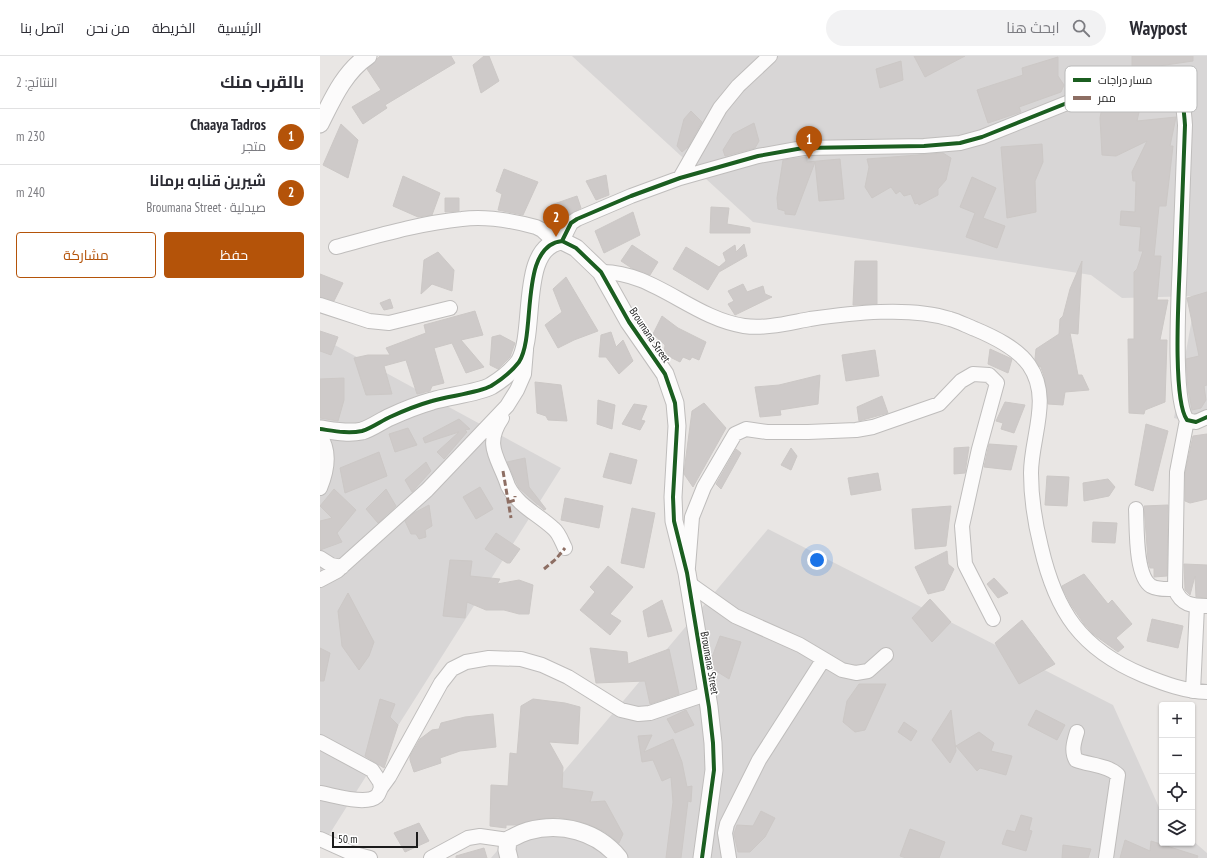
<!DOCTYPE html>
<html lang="ar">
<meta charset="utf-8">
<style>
:root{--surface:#fff;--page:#f2f2f3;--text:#2b2b33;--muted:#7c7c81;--line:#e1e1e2;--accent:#b45309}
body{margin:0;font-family:"PT Sans Narrow",Cairo,sans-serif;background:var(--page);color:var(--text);direction:rtl}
.controls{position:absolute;right:12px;bottom:12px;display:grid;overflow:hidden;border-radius:4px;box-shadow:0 1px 3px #0004}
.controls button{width:36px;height:36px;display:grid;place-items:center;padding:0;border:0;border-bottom:1px solid var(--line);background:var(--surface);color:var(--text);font:20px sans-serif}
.scale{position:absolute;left:12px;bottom:10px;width:86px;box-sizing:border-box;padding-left:4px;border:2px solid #1b1b1b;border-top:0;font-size:11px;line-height:14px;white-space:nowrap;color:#1b1b1b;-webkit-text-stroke:3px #fff;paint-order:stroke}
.you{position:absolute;left:497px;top:504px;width:14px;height:14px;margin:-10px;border:3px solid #fff;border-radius:50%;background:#1a73e8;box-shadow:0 0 0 6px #1a73e833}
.badge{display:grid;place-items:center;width:26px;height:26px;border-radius:50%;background:var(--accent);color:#fff;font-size:13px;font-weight:700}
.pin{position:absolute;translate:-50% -33px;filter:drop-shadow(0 1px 2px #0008)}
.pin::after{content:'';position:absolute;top:21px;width:14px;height:12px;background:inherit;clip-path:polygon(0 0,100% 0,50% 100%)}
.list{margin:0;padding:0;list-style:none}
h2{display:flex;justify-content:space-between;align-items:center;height:52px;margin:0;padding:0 16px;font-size:17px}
h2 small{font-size:13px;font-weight:400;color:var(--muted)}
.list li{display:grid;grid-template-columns:26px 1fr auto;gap:12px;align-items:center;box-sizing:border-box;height:56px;padding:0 16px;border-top:1px solid var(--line)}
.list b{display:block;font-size:15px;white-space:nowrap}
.list p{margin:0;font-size:13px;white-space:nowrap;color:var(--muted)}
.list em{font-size:13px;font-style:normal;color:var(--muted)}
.actions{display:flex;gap:8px;padding:12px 16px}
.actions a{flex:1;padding:9px 0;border:1px solid var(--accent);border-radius:4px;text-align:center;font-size:14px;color:var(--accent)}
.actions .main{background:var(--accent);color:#fff}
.icon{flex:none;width:22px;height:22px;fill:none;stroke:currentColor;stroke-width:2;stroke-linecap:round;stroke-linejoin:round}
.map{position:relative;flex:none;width:887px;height:802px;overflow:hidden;direction:ltr}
header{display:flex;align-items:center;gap:24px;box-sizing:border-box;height:56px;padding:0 20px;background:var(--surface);border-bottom:1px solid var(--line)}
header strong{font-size:19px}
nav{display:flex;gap:22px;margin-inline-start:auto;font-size:14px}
.search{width:280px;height:36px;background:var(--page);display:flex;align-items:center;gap:10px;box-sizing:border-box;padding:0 14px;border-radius:22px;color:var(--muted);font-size:15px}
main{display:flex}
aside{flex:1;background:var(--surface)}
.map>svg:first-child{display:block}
.residential{fill:#d8d6d6}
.building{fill:#cecac9;stroke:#ccc8c6}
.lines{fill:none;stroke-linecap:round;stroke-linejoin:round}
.minor-casing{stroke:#bfbdbc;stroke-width:16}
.tertiary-casing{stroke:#bfbdbc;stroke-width:19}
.minor{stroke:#fcfbfb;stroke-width:14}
.tertiary{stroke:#fcfbfb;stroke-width:17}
.quiet{stroke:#8d6e63;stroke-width:3;stroke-dasharray:6 3;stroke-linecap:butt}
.cycleway-casing{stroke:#fff;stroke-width:6}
.cycleway{stroke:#1b5e20;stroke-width:4}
.labels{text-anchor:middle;stroke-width:3;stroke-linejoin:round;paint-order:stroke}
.street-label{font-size:11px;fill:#1b1b1b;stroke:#fff}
.key{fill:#fff;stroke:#bbb;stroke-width:1}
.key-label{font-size:11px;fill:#1b1b1b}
</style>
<header>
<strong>Waypost</strong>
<div class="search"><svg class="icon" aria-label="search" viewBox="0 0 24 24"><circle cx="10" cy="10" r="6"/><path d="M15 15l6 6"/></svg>ابحث هنا</div>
<nav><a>الرئيسية</a><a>الخريطة</a><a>من نحن</a><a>اتصل بنا</a></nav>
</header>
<main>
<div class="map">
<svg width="887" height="802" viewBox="0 0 887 802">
<rect width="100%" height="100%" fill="#e9e6e4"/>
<!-- residential -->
<path class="residential" d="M252 0H887V370L854 362 876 240 802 242 771 219 433 166Z
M0 281 241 412 0 793Z
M448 473 793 649 842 758V787H872V784L887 797V802H171Z"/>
<!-- building -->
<path class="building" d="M60 0H131L135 7 65 49 67 52 43 68 32 51 61 34 47 13Z
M164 0H169L179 25 161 37 153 9Z
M594 0H645L605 21Z
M812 0H873V5L812 14Z
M738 1V20L744 29 741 36 699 51 701 56 668 67 657 34 703 19 702 12Z
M581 5 583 24 560 32 556 13Z
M825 29 817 65 856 61 850 90H853L846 150H839L834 200H841L837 244H848L840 284H847L845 346 825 354 824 358 809 357 808 283H814V216L817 213 823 195H819L821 171 800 169 801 155 815 156 816 125H813L812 116 827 85 796 100 782 99 780 62 782 51Z
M371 55 382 66 368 91 362 96 357 90 364 63Z
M434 67 439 85 435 92 405 100 403 94 413 78Z
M21 68 38 84 28 122 3 109Z
M722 88 723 106 715 125 716 156 687 162 681 91Z
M623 97 631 102 626 124 618 133V139L599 149 598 147 595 148 591 138 584 140 580 135 576 138 571 131 552 142 545 131 549 111 547 103Z
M487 101V106L520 103 524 143 499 145 495 106 475 159 465 158V155L458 153 457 142 463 104Z
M184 113 218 126 203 159 178 154 182 138 176 135Z
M286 119 289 139 276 144 266 125Z
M83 120 120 137 112 159 98 161 73 150Z
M652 121 676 132 663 162 685 170 677 192 646 181 655 157 640 151Z
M257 140 261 152 246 160 239 168 231 149Z
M125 142H139V155L125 156Z
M391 151 409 152 407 168 430 172V177H390Z
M313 156 320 179 284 197 275 175Z
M424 188 427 200 399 216 388 234 353 213 366 191 399 211 406 205 403 197 415 189 416 196Z
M312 189 338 206 330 219 313 213 301 205Z
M118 196 134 214 132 235 112 228 101 238 104 204Z
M535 205H557V248L533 249Z
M762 205 758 278 750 277 758 319H762L769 334 745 336 743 349 728 348 724 320 720 309 719 311 715 303 716 293 739 278 740 263 743 260 750 233Z
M0 218 23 227 14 245 0 241Z
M246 221 278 275 254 284 238 292 225 269 242 256 233 233Z
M423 228 427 236 443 230 445 238 452 241 415 259 408 248 414 245 408 235Z
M887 236V329L884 330 886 344 881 352 872 354 868 333 866 303 879 300 867 242Z
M70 243 73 252 64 254 60 247Z
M155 255 163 279 141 284 164 311 146 317 132 287 114 292 124 327 112 330 110 335 97 338 86 304 64 310 72 338 46 339 34 302 48 299H70L66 292 106 277 104 269Z
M342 260 358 272 386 286 379 304 372 301 370 304 363 301 360 306 344 298 345 289 333 278Z
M0 275 18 281 11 299 0 295Z
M291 276 296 291 303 284 313 305 299 318 286 301H279L281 279Z
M180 279 195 287 190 301 178 313 170 309 172 281Z
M670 293 692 303 688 317 668 308Z
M555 294 559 320 526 325 522 299Z
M500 319 498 348 460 354 461 359 440 361 435 331 459 329Z
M24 322V344L18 365 0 362V323Z
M215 326 241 329 247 365 228 364 226 360 217 357Z
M562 340 568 357 539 365 537 351Z
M278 344 295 349 292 373 277 368Z
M685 346 705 349 694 377 681 373 683 367 676 365Z
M384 347 406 372 373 431 364 418 365 408 372 355Z
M314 348 327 350 321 364 325 365 320 374 302 368Z
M139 363 150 373 145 374 147 376 124 403 117 396 139 376 105 387 103 382Z
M826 368 848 375 833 435 815 429Z
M88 372 97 389 75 396 69 378Z
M887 378V443L870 447 865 445V417L873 380Z
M669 388 697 390 691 414 664 411Z
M649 391 645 417 634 418V392Z
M471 392 477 400 471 414 461 409Z
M416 393 421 397 401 433 396 428Z
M59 396 67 420 25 437 20 412Z
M290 397 317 404 311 428 283 421Z
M205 402 209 431 226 453 224 454 199 432 187 406Z
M106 406 111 415 92 436 85 424Z
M558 417 561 434 531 439 528 422Z
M727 420 749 421 747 450 725 449Z
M788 423 795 431 789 440 764 445 763 427Z
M160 431 173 453 156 463 143 441Z
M14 433 36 454 17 477 22 486 0 494V465L12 462 0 450Z
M66 433 76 450 58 467 46 453Z
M245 442 283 450 279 472 241 464Z
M109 449 112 470 105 474 106 481 99 483 96 478H91L85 465 94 457Z
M848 449 847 520 834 521V512H830L828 504 824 450Z
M631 450 626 490 595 493 592 453Z
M312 452 335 457 324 512 301 507Z
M773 466 797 467 795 487 772 486Z
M176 477 200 493 190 507H187L165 493Z
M627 495 628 508 634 513 624 534 608 538 595 511Z
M130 504 152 505 150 520 180 523 177 528 199 524 213 529 209 558H199L184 554H166L147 546 145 562 123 560Z
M864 508 887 509V542L876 541 875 520 870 539 865 534Z
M288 510 313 531 290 558 301 565 290 579 260 554 275 536 270 531Z
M764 518 788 548 792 544 812 568 796 582 804 591 798 596 773 578 764 568 751 549 742 531V530Z
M674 522 688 537 678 542 667 528Z
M28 537 54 586 49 600 39 614 22 590 18 555Z
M610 543 631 566 612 586 592 562Z
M342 544 352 575 328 581 323 555Z
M832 563 863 570 858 592 827 585Z
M702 564 735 608 699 628 675 587Z
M400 580 421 586 409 623 393 613 391 604Z
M0 592 10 597 4 625H0Z
M270 592 307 596 308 608 349 593 359 638 330 648 325 625 276 627Z
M539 628H566L545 674 535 676 523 666 527 645Z
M60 643 75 648 70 661 78 669 64 712 45 700Z
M213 643 245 647 260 651 258 688 229 686 243 711 242 732 273 736 270 746 285 745 303 778 299 787 285 776 268 768 238 761 219 763 196 769H186V772L170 770 171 729 188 730 190 697 197 698 201 650Z
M366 654 374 669 355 677 347 663Z
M631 654 636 695 630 707 612 684Z
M716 654 745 669 737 684 708 669Z
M173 658 176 691 140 695 120 702 121 707 94 716 90 704V700L100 683 112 674 119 673 121 667 145 661Z
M584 666 597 675 591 685 578 676Z
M659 676 674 687 671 695 692 700 686 719 660 712 657 715 636 690Z
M332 679 324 696 353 683 362 706 367 731 372 730 371 746 368 745 361 802H346L353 746 351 721 342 725 333 704 322 706 318 680Z
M441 755 455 762 445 781 430 796H418L414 778 417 769 433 770Z
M701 759 712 762 709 774 712 775 706 795 682 788 687 774 695 776Z
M99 767 109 785 85 796 74 777Z
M590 773 625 786 619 802H586L580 800Z
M805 784 830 795 831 785 878 800 877 802H800Z
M743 789 771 793 768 802H742Z
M164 792 167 802H136V800Z"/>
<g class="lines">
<defs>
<path id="minor" d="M360 122 400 52 418 30 450 0
M242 185 251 167 257 163 311 140 360 122 438 100 483 92 604 90 640 87 662 81 802 25C819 20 849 15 859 35 864 45 864 58 865 69 863 114 862 159 860 204 859 234 852 343 867 364L876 366 887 361
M16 191C57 180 100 167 142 163 165 160 194 165 216 171L222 174 235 186
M281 216C333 215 372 262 424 270 446 273 468 267 490 263 531 257 590 250 630 263 638 265 647 270 655 273 674 281 697 292 709 309 732 342 711 381 711 417 711 442 715 467 721 491 736 556 761 593 823 619 845 628 864 635 887 636
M0 249 49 265 69 267 130 252
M182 362C163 390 179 402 188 430 198 450 218 458 234 473 239 477 242 486 245 492
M867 364 857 416 855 533C861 549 872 550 887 550
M0 380C11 396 7 415 0 432
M816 453C817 471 815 520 831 530 838 534 847 533 855 533
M0 502 11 509 22 511
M368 511 372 461 384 431 415 378 426 373 447 376H488L536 374 553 371 619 348 641 325 653 318 669 319 677 327 659 393 642 470 645 508 673 563
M0 524 17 515 107 434 187 350 197 334 204 318 206 294
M367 526 415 560 480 589 522 614 536 617 548 615 566 599
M873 635 877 550
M757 676C754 686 751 695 756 704 769 709 788 709 798 719L786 802
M0 686 52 714 60 726 61 732C60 734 59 738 57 740 46 750 13 739 0 737
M61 732 69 721 121 627 132 613 146 606 169 602 201 603 222 609 248 621 301 654 318 658 330 657 386 638
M0 783 31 797 50 802
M111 802 148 782 160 780 188 784
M409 802 405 777 407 768 439 704 503 604"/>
<path id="tertiary" d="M0 68C12 44 24 16 48 0
M0 373C14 375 28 378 42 375 52 372 61 365 70 361 83 355 98 349 112 345 128 340 158 337 171 330 181 324 192 315 199 306 217 278 198 190 242 185L256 192 281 216 309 266 345 318 355 347 357 370 353 441 354 465 367 517 389 651 393 687 394 714 382 802
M189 802 187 794 188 784C194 781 201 777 208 775 241 766 277 775 299 802"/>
</defs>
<!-- minor casing -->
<use href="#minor" class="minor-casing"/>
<!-- tertiary casing -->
<use href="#tertiary" class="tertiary-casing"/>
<!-- minor -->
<use href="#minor" class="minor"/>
<!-- tertiary -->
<use href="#tertiary" class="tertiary"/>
<!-- quiet -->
<path class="quiet" d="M183 415 191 462
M189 446 195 444V440
M224 513 236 503 245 492"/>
<defs>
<path id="cycleway" d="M242 185 251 167 257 163 311 140 360 122 438 100 483 92 604 90 640 87 662 81 802 25C819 20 849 15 859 35 864 45 864 58 865 69 863 114 862 159 860 204 859 234 852 343 867 364L876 366 887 361
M0 373C14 375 28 378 42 375 52 372 61 365 70 361 83 355 98 349 112 345 128 340 158 337 171 330 181 324 192 315 199 306 217 278 198 190 242 185L256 192 281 216 309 266 345 318 355 347 357 370 353 441 354 465 367 517 389 651 393 687 394 714 382 802"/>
</defs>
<!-- cycleway casing -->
<use href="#cycleway" class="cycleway-casing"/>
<!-- cycleway -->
<use href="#cycleway" class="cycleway"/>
</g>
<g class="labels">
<!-- street labels -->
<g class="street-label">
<text transform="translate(330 279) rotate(56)" y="4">Broumana Street</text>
<text transform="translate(390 607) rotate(80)" y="4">Broumana Street</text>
</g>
</g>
<!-- legend -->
<rect x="745" y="10" width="132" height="46" rx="6" class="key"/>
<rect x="753" y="22" width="18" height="4" fill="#1b5e20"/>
<rect x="753" y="40" width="18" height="4" fill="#8d6e63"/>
<g class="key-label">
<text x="778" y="28">مسار دراجات</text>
<text x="778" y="46">ممر</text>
</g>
</svg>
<div class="controls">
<button>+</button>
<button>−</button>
<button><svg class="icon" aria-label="locate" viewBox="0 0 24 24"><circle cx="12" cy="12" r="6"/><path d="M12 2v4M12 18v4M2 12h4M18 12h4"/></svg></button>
<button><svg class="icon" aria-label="layers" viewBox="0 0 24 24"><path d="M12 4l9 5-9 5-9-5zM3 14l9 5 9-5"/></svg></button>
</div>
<div class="scale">50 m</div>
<div class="you"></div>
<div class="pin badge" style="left:489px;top:103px">1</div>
<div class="pin badge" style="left:236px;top:181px">2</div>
</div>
<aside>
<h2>بالقرب منك<small>النتائج: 2</small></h2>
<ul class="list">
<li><span class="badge">1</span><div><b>Chaaya Tadros</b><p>متجر</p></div><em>230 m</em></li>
<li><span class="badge">2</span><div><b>شيرين قنابه برمانا</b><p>صيدلية · Broumana Street</p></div><em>240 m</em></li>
</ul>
<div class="actions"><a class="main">حفظ</a><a>مشاركة</a></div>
</aside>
</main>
